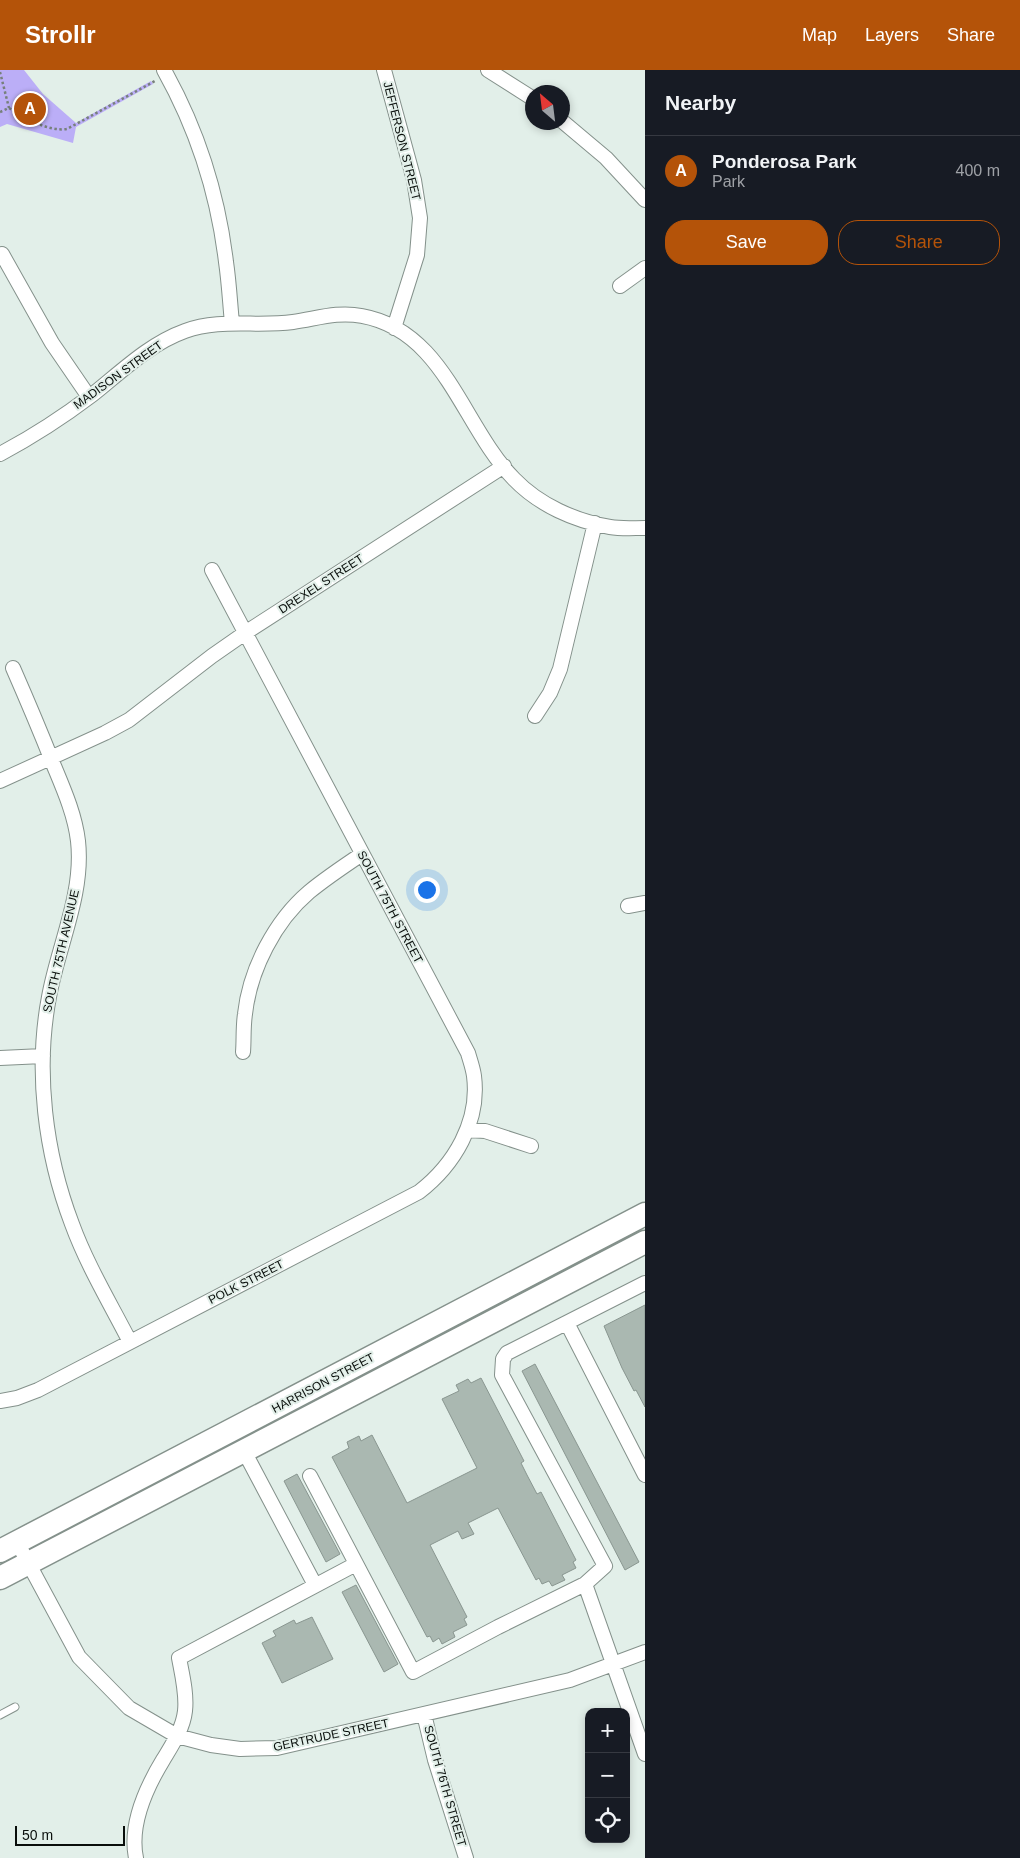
<!DOCTYPE html>
<meta charset="utf-8">
<style>
:root{--surface:#171b24;--page:#20242c;--text:#f1f3f6;--muted:#9ea1a6;--line:#363941;--accent:#b45309}
body{margin:0;font-family:Helvetica,sans-serif;background:var(--page);color:var(--text)}
.controls{position:absolute;right:15px;bottom:15px;display:grid;overflow:hidden;border-radius:10px;box-shadow:0 2px 8px #0003}
.controls button{width:45px;height:45px;display:grid;place-items:center;padding:0;border:0;border-bottom:1px solid var(--line);background:var(--surface);color:var(--text);font:25px sans-serif}
.compass{position:absolute;left:525px;top:15px;width:45px;height:45px;border-radius:50%;background:var(--surface);box-shadow:0 2px 8px #0003;rotate:332deg}
.scale{position:absolute;left:15px;bottom:12px;width:110px;box-sizing:border-box;padding-left:5px;border:2px solid #090e0b;border-top:0;font-size:14px;line-height:18px;white-space:nowrap;color:#090e0b;-webkit-text-stroke:4px #e2efe9;paint-order:stroke}
.you{position:absolute;left:426px;top:819px;width:18px;height:18px;margin:-12px;border:4px solid #fff;border-radius:50%;background:#1a73e8;box-shadow:0 0 0 8px #1a73e833}
.badge{display:grid;place-items:center;width:32px;height:32px;border-radius:50%;background:var(--accent);color:#fff;font-size:16px;font-weight:700}
.pin{position:absolute;translate:-50% -50%;border:2px solid #fff;box-shadow:0 1px 5px #0006}
.list{margin:0;padding:0;list-style:none}
h2{display:flex;justify-content:space-between;align-items:center;height:65px;margin:0;padding:0 20px;font-size:21px}
h2 small{font-size:16px;font-weight:400;color:var(--muted)}
.list li{display:grid;grid-template-columns:32px 1fr auto;gap:15px;align-items:center;box-sizing:border-box;height:70px;padding:0 20px;border-top:1px solid var(--line)}
.list b{display:block;font-size:19px;white-space:nowrap}
.list p{margin:0;font-size:16px;white-space:nowrap;color:var(--muted)}
.list em{font-size:16px;font-style:normal;color:var(--muted)}
.actions{display:flex;gap:10px;padding:15px 20px}
.actions a{flex:1;padding:11px 0;border:1px solid var(--accent);border-radius:20px;text-align:center;font-size:18px;color:var(--accent)}
.actions .main{background:var(--accent);color:#fff}
.icon{flex:none;width:28px;height:28px;fill:none;stroke:currentColor;stroke-width:2;stroke-linecap:round;stroke-linejoin:round}
.map{position:relative;flex:none;width:645px;height:1788px;overflow:hidden}
header{display:flex;align-items:center;gap:30px;box-sizing:border-box;height:70px;padding:0 25px;background:var(--accent);color:#fff}
header strong{font-size:24px}
nav{display:flex;gap:28px;margin-inline-start:auto;font-size:18px}
main{display:flex}
aside{flex:1;background:var(--surface)}
.map>svg:first-child{display:block}
.green{fill:#bbaef7}
.building{fill:#aab8b1;stroke:#899690}
.lines{fill:none;stroke-linecap:round;stroke-linejoin:round}
.service-casing{stroke:#84918b;stroke-width:9}
.minor-casing{stroke:#84918b;stroke-width:16}
.primary-casing{stroke:#84918b;stroke-width:25}
.path{stroke:#77807b;stroke-width:2.5;stroke-dasharray:2.5 2.5;stroke-linecap:butt}
.service{stroke:#fff;stroke-width:7}
.minor{stroke:#fff;stroke-width:14}
.primary{stroke:#fff;stroke-width:22}
.labels{text-anchor:middle;stroke-width:4;stroke-linejoin:round;paint-order:stroke}
.street-label{font-size:12px;fill:#090e0b;stroke:#e2efe9}
</style>
<header>
<strong>Strollr</strong>
<nav><a>Map</a><a>Layers</a><a>Share</a></nav>
</header>
<main>
<div class="map">
<svg width="645" height="1788" viewBox="0 0 645 1788">
<rect width="100%" height="100%" fill="#e2efe9"/>
<!-- green -->
<path class="green" d="M0 0H24L43 24 76 53 151 11 153 14 76 57 73 73 7 54 0 57Z"/>
<!-- building -->
<path class="building" d="M645 1235V1337L636 1320 634 1321 622 1298 604 1256Z
M535 1294 639 1492 625 1500 522 1301Z
M481 1308 524 1391 521 1393 527 1405 537 1424 541 1422 576 1490 573 1492 576 1498 562 1505 565 1510 552 1516 549 1511 542 1514 539 1508 536 1510 498 1438 468 1453 474 1464 462 1469 458 1461 430 1475 467 1547 464 1549 467 1555 453 1562 455 1567 442 1574 439 1568 433 1572 430 1566 427 1567 332 1387 349 1378 347 1372 359 1366 361 1371 372 1365 407 1433 477 1398 442 1329 459 1321 456 1315 468 1309 471 1313Z
M297 1404 340 1484 326 1492 284 1411Z
M356 1515 398 1594 384 1602 342 1522Z
M312 1547 333 1589 282 1613 262 1573 276 1566 273 1561 294 1550 296 1554Z"/>
<g class="lines">
<defs>
<path id="service" d="M0 1645 15 1637"/>
<path id="minor" d="M164 0C197 59 218 125 226 192 229 212 230 233 232 253
M384 0 414 110 420 148 417 185 394 258
M488 0 532 28
M562 51 606 88 645 130
M2 184 52 273 89 327
M620 216 645 198
M0 384C32 367 63 347 92 325 121 302 149 274 185 261 220 248 256 257 293 252 316 249 337 241 362 246 445 261 462 356 514 409 539 435 575 451 610 457 621 459 633 458 645 458
M13 598C27 630 41 663 54 696 64 720 75 745 78 771 84 824 58 876 49 927 35 1001 45 1083 72 1154 87 1195 110 1233 130 1272
M535 646 550 623 560 599 595 453
M0 711 105 663 129 650 212 586 245 563 504 396
M628 836 645 833
M243 982C244 970 243 957 245 944 250 899 275 851 309 822 326 808 344 796 362 784
M0 988 43 986
M467 1060 485 1061 531 1076
M645 1213 507 1283 503 1289 502 1305 605 1496 585 1514 645 1684
M567 1253 645 1405
M0 1331 17 1328 38 1320 419 1122C454 1095 480 1052 474 1006 473 998 470 990 468 983L212 500
M244 1381 315 1515
M310 1406 413 1602 498 1557 585 1514
M17 1472 79 1587 129 1638 177 1666 211 1675 240 1679 277 1678 570 1610 645 1582
M424 1644 435 1690 466 1788
M136 1788C129 1754 146 1718 163 1690 172 1675 183 1659 185 1641 187 1624 182 1604 179 1588L356 1494"/>
<path id="primary" d="M0 1481 645 1144
M0 1508 645 1172"/>
</defs>
<!-- service casing -->
<use href="#service" class="service-casing"/>
<!-- minor casing -->
<use href="#minor" class="minor-casing"/>
<!-- primary casing -->
<use href="#primary" class="primary-casing"/>
<!-- path -->
<path class="path" d="M0 2 9 38
M0 42 9 38C24 48 49 62 67 59L155 11"/>
<!-- service -->
<use href="#service" class="service"/>
<!-- minor -->
<use href="#minor" class="minor"/>
<!-- primary -->
<use href="#primary" class="primary"/>
</g>
<g class="labels">
<!-- street labels -->
<g class="street-label">
<text transform="translate(402 71) rotate(76)" y="4">JEFFERSON STREET</text>
<text transform="translate(118 305) rotate(-36)" y="4">MADISON STREET</text>
<text transform="translate(321 514) rotate(-33)" y="4">DREXEL STREET</text>
<text transform="translate(390 837) rotate(62)" y="4">SOUTH 75TH STREET</text>
<text transform="translate(61 881) rotate(-77)" y="4">SOUTH 75TH AVENUE</text>
<text transform="translate(246 1212) rotate(-27)" y="4">POLK STREET</text>
<text transform="translate(323 1313) rotate(-28)" y="4">HARRISON STREET</text>
<text transform="translate(331 1665) rotate(-12)" y="4">GERTRUDE STREET</text>
<text transform="translate(445 1716) rotate(74)" y="4">SOUTH 76TH STREET</text>
</g>
</g>
</svg>
<div class="controls">
<button>+</button>
<button>−</button>
<button><svg class="icon" aria-label="locate" viewBox="0 0 24 24"><circle cx="12" cy="12" r="6"/><path d="M12 2v4M12 18v4M2 12h4M18 12h4"/></svg></button>
</div>
<svg class="compass" viewBox="-18 -18 36 36"><path d="M0-13l5 13h-10z" fill="#e53935"/><path d="M0 13l5-13h-10z" fill="#9ea1a6"/></svg>
<div class="scale">50 m</div>
<div class="you"></div>
<div class="pin badge" style="left:30px;top:39px">A</div>
</div>
<aside>
<h2>Nearby<small></small></h2>
<ul class="list">
<li><span class="badge">A</span><div><b>Ponderosa Park</b><p>Park</p></div><em>400 m</em></li>
</ul>
<div class="actions"><a class="main">Save</a><a>Share</a></div>
</aside>
</main>
